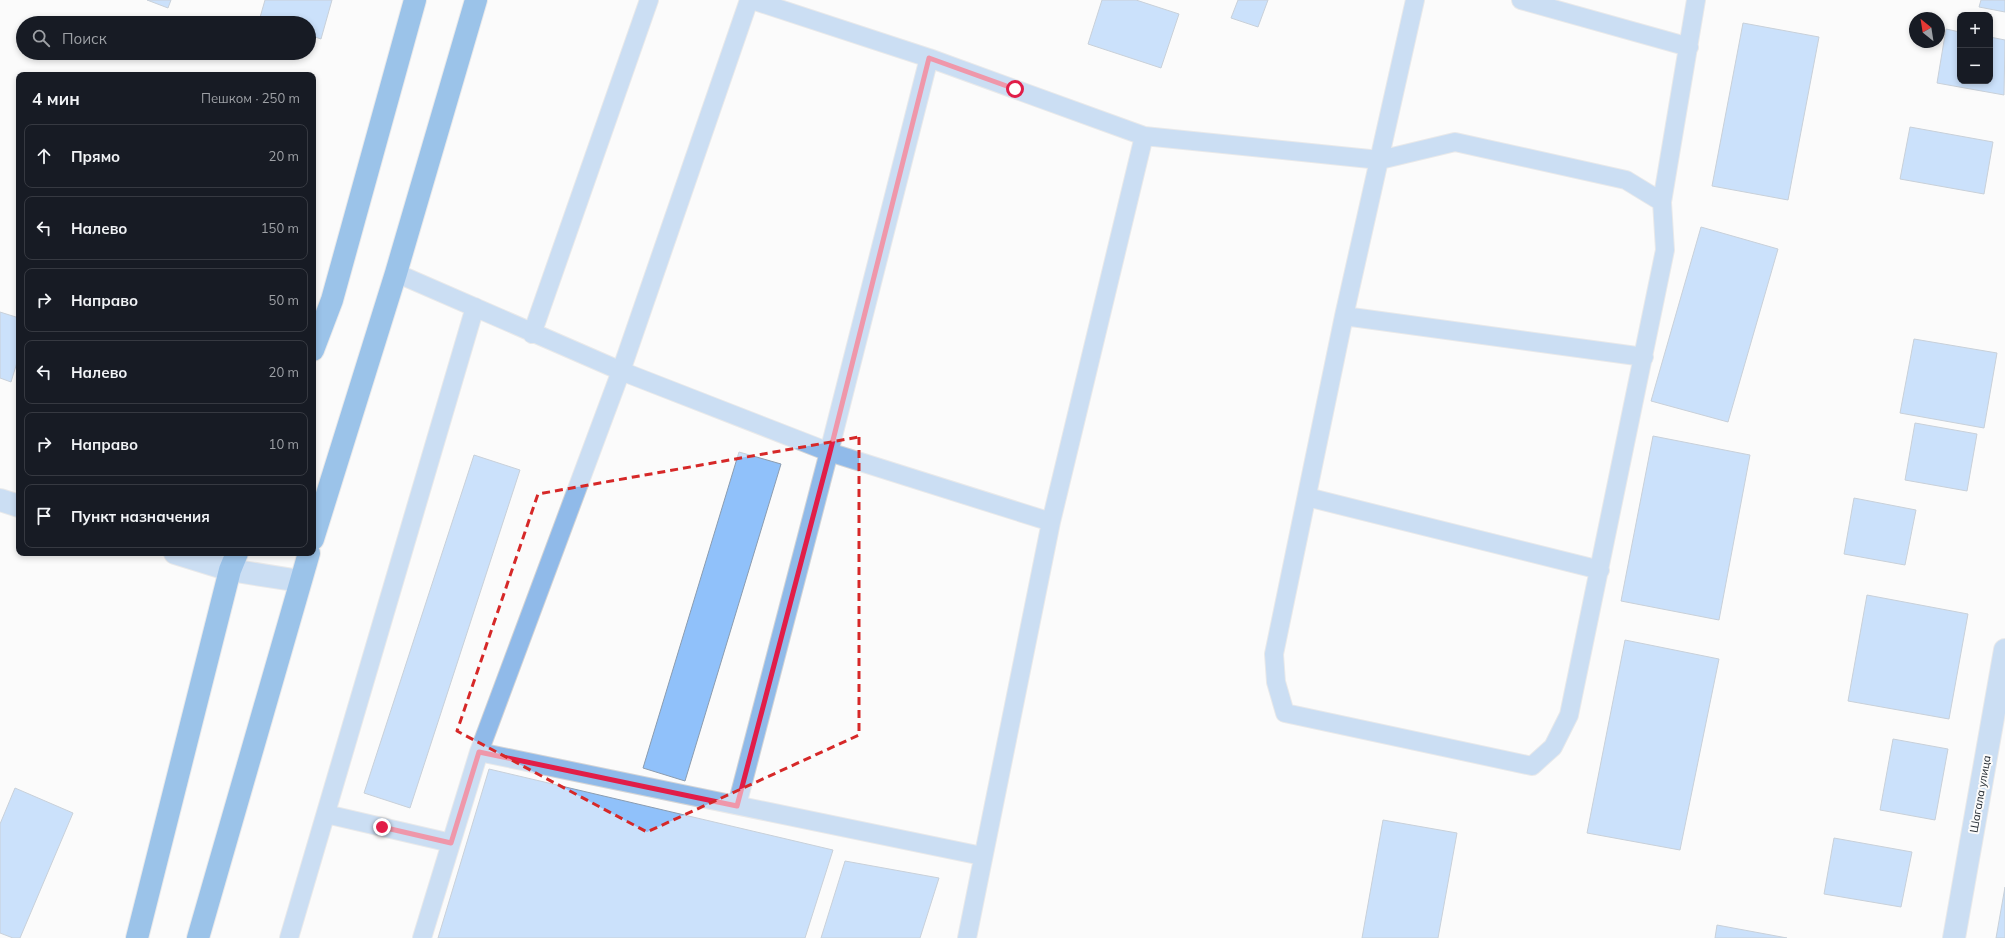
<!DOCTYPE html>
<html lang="ru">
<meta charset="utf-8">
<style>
:root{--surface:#171b24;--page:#20242c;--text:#f1f3f6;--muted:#9ea1a6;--line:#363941}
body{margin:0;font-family:Mulish,sans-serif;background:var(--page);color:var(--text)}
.controls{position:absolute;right:12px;top:12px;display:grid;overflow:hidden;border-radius:8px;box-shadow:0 2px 6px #0003}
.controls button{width:36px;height:36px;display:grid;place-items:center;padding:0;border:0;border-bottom:1px solid var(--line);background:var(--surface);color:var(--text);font:20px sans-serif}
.compass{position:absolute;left:1909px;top:12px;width:36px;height:36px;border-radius:50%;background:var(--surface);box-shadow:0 2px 6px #0003;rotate:330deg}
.stop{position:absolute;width:12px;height:12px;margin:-9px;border:3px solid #e11d48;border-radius:50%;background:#fff}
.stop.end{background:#e11d48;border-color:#fff;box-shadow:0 1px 4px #0008}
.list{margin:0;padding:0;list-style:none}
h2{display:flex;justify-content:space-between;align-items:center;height:52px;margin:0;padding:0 16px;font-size:17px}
h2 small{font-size:13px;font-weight:400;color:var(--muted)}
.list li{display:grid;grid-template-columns:26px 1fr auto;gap:12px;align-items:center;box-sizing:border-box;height:64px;margin:0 8px 8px;padding:0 8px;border:1px solid var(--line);border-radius:8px}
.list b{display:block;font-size:15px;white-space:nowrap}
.list em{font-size:13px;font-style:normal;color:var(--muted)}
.icon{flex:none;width:22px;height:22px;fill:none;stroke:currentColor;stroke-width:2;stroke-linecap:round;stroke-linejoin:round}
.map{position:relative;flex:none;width:2005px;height:938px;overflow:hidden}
.search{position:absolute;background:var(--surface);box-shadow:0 2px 6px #0003;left:16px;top:16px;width:300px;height:44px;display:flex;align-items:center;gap:10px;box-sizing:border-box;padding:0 14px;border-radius:22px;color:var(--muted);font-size:15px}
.panel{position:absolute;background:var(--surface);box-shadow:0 2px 6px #0003;left:16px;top:72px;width:300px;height:484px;border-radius:8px}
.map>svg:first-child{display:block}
.building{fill:#90c1fa;stroke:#8b9caf}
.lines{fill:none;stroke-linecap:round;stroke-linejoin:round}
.service-casing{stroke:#d3d4d6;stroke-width:20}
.minor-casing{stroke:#d3d4d6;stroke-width:24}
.primary-casing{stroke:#d3d4d6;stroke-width:24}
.service{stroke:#90bae9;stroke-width:18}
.minor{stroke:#90bae9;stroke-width:22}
.primary{stroke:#277ed3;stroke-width:22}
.route{stroke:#e11d48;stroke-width:5}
.marked{fill:none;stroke:#d62828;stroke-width:3;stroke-dasharray:8 5;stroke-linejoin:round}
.labels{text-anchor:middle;stroke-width:4;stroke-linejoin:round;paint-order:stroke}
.street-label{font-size:11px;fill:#1e252c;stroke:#fbfbfb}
</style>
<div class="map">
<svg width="2005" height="938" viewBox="0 0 2005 938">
<rect width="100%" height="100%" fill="#fbfbfb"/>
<!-- building -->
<path class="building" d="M147 0H171L168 8Z
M265 0H332L321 39 309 35V23H266L259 21Z
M1102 0H1136L1179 14 1161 68 1088 44Z
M1238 0H1268L1258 27 1231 18Z
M1981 0H2005V12L1979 7Z
M1743 23 1819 37 1788 200 1712 186Z
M1946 29 1960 32V81H1990V37L2005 40 2004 95 1937 83Z
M1910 127 1993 142 1984 194 1900 179Z
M1701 227 1778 249 1728 422 1651 401Z
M0 312 19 318V356L11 382 0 378Z
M1914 339 1997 353 1984 428 1900 413Z
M1915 423 1977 434 1967 491 1905 480Z
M1653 436 1750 455 1719 620 1621 601Z
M739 452 781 464 685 781 643 768Z
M474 455 520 470 410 808 364 793Z
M1854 498 1916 510 1905 565 1844 554Z
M1867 595 1968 614 1949 719 1848 701Z
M1625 640 1719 659 1680 850 1587 833Z
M1893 739 1948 749 1935 820 1880 810Z
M489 769 833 850 805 938H438Z
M15 788 73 813 20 938H13L0 933V824Z
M1383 820 1457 833 1438 938H1362Z
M1834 838 1912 852 1901 907 1824 894Z
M845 861 939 878 920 938H821Z
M2005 887V938H1996Z
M1717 925 1787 938H1715Z"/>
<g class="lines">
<defs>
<path id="service" d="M749 0 621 371 479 752 982 856
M752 0 929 58 1144 136 1380 160 1455 142 1626 180 1662 202 1665 250 1569 715 1553 747 1532 766 1285 713 1276 682 1274 654 1344 316 1415 0
M1521 0 1689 47
M1662 202 1696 0
M396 273 621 371 829 452 1051 522 1144 136
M1344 316 1644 357
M532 334 649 0
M1307 497 1600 570
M737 805 829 452 929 58
M326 814 451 843
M289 938 475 307
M422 938 479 752
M967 938 1051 522"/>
<path id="minor" d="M0 500 19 506
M175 553 230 570 300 581
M1954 938 2005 650"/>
<path id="primary" d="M313 350 332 300 415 0
M313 539 396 273 476 0
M137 938 230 570 237 553
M198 938 309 553"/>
</defs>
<!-- service casing -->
<use href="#service" class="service-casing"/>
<!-- minor casing -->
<use href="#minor" class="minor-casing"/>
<!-- primary casing -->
<use href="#primary" class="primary-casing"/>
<!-- service -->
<use href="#service" class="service"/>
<!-- minor -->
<use href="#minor" class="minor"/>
<!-- primary -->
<use href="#primary" class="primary"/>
</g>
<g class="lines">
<!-- route -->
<path class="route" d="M382 827 451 843 479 752 737 806 830 452 929 58 1015 89"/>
</g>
<!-- marked area -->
<path d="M0 0H2005V938H0ZM859 437V735L647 832 457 731 538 494Z" fill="#fbfbfb" fill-opacity=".55" fill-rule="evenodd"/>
<path class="marked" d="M859 437V735L647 832 457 731 538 494Z"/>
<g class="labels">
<!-- street labels -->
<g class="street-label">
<text transform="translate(1980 794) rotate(-80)" y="4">Шагала улица</text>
</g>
</g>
</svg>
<div class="controls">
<button>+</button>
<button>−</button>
</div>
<svg class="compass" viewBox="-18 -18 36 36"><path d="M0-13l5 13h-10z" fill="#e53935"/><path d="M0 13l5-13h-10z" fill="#9ea1a6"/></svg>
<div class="stop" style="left:1015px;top:89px"></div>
<div class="stop end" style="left:382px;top:827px"></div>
<div class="search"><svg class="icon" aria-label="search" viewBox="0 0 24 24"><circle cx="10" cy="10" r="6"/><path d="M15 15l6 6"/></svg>Поиск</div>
<section class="panel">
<h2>4 мин<small>Пешком · 250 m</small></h2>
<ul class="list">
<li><svg class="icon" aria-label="ahead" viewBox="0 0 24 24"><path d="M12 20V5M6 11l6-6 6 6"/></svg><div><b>Прямо</b></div><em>20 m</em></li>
<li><svg class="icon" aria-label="left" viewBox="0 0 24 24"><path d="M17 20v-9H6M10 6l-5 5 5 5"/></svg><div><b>Налево</b></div><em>150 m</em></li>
<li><svg class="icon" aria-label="right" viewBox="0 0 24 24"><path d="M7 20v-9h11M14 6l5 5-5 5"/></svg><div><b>Направо</b></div><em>50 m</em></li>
<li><svg class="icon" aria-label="left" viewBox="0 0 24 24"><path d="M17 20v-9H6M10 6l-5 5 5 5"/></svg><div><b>Налево</b></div><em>20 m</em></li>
<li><svg class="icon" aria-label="right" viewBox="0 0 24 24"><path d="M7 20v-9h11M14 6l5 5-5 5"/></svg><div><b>Направо</b></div><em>10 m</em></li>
<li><svg class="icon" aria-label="arrive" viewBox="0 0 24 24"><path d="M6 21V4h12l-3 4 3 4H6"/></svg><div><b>Пункт назначения</b></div></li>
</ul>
</section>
</div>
